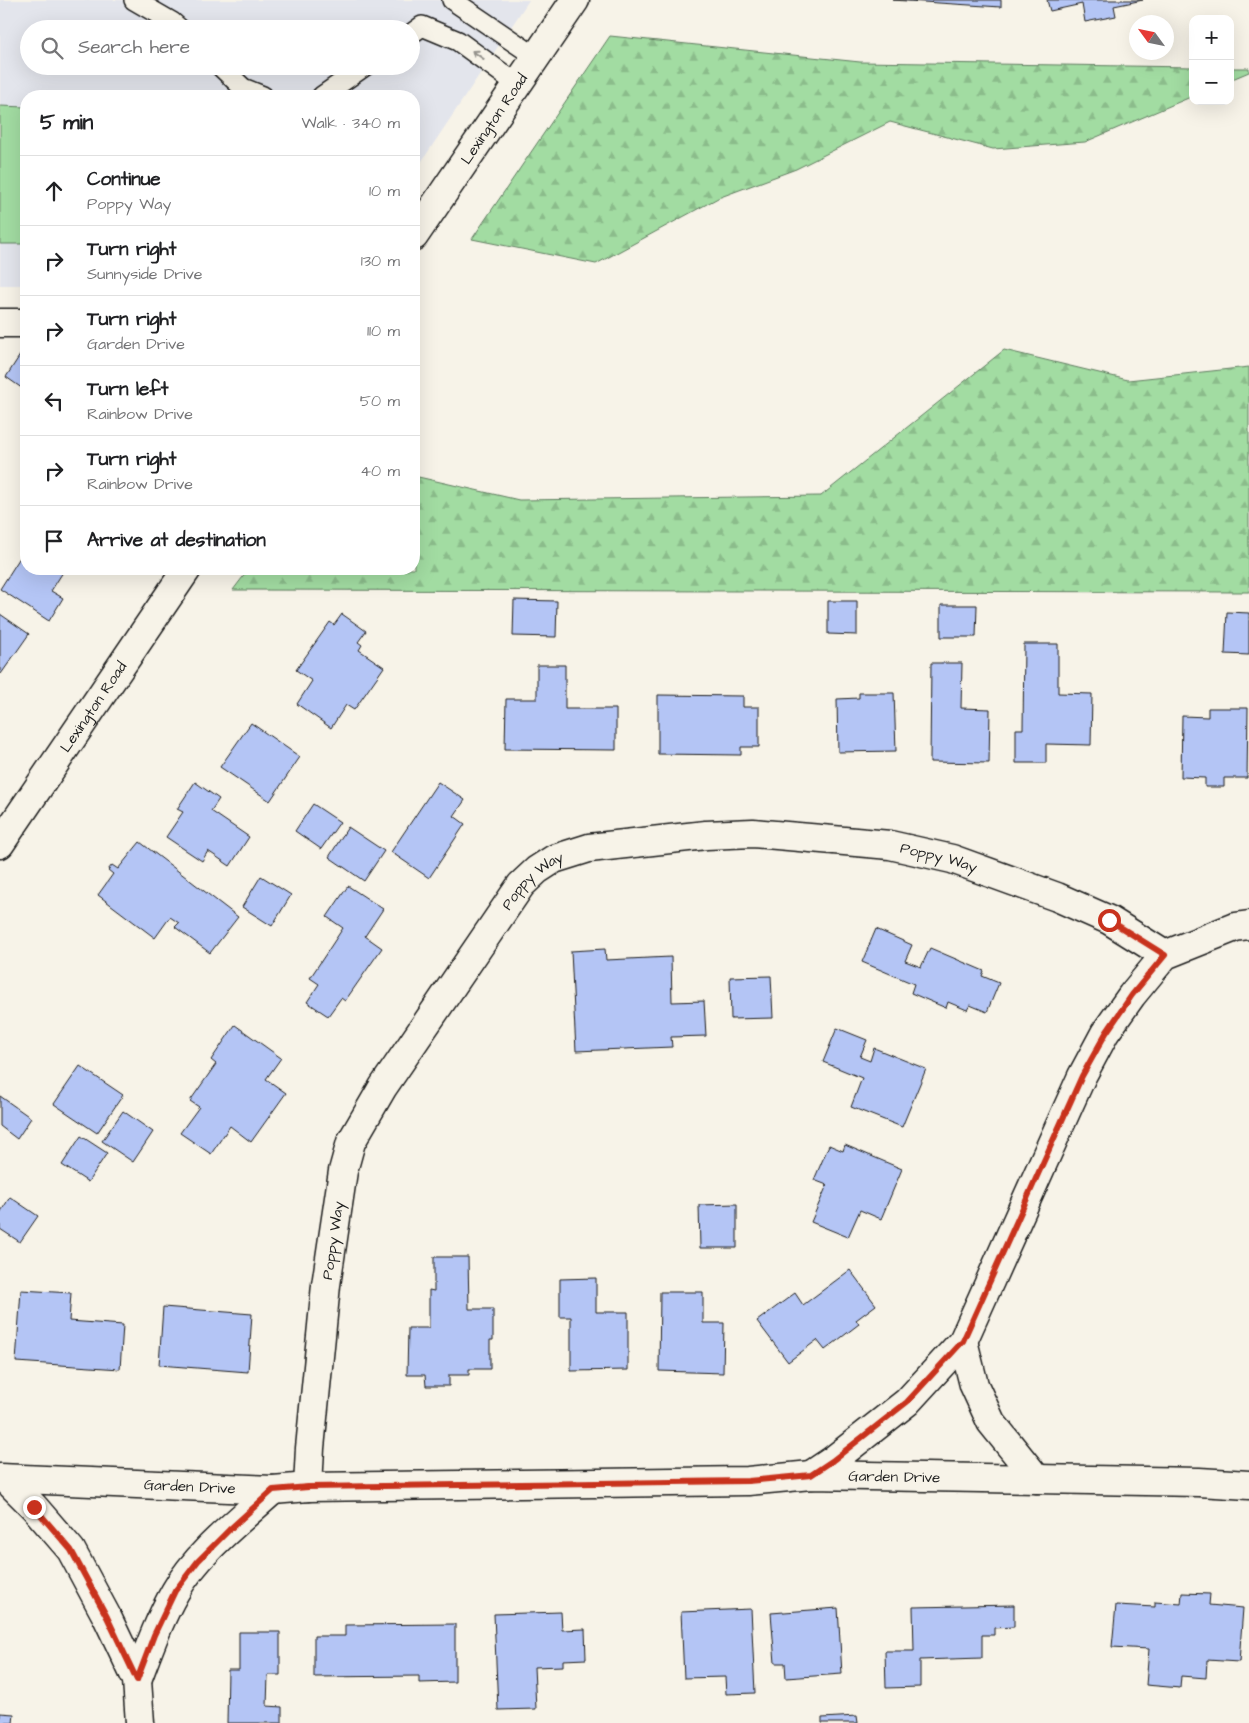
<!DOCTYPE html>
<meta charset="utf-8">
<style>
:root{--surface:#fff;--page:#f6f6f6;--text:#202124;--muted:#757577;--line:#e0e0e0}
body{margin:0;font-family:"Architects Daughter",sans-serif;background:var(--page);color:var(--text)}
.controls{position:absolute;right:15px;top:15px;display:grid;overflow:hidden;border-radius:10px;box-shadow:0 5px 20px #0002}
.controls button{width:45px;height:45px;display:grid;place-items:center;padding:0;border:0;border-bottom:1px solid var(--line);background:var(--surface);color:var(--text);font:25px sans-serif}
.compass{position:absolute;left:1129px;top:15px;width:45px;height:45px;border-radius:50%;background:var(--surface);box-shadow:0 5px 20px #0002;rotate:303deg}
.stop{position:absolute;width:15px;height:15px;margin:-11px;border:4px solid #c8321e;border-radius:50%;background:#fff}
.stop.end{background:#c8321e;border-color:#fff;box-shadow:0 1px 5px #0008}
.list{margin:0;padding:0;list-style:none}
h2{display:flex;justify-content:space-between;align-items:center;height:65px;margin:0;padding:0 20px;font-size:21px}
h2 small{font-size:16px;font-weight:400;color:var(--muted)}
.list li{display:grid;grid-template-columns:32px 1fr auto;gap:15px;align-items:center;box-sizing:border-box;height:70px;padding:0 20px;border-top:1px solid var(--line)}
.list b{display:block;font-size:19px;white-space:nowrap}
.list p{margin:0;font-size:16px;white-space:nowrap;color:var(--muted)}
.list em{font-size:16px;font-style:normal;color:var(--muted)}
.icon{flex:none;width:28px;height:28px;fill:none;stroke:currentColor;stroke-width:2;stroke-linecap:round;stroke-linejoin:round}
.map{position:relative;flex:none;width:1249px;height:1723px;overflow:hidden}
.search{position:absolute;background:var(--surface);box-shadow:0 5px 20px #0002;left:20px;top:20px;width:400px;height:55px;display:flex;align-items:center;gap:12px;box-sizing:border-box;padding:0 18px;border-radius:28px;color:var(--muted);font-size:19px}
.panel{position:absolute;background:var(--surface);box-shadow:0 5px 20px #0002;left:20px;top:90px;width:400px;height:485px;border-radius:20px}
.map>svg:first-child{display:block}
.built{fill:#e3e5ec;fill-rule:evenodd}
.green{fill:#a2dca2;stroke:#5f7c5f}
.forest{fill:url(#forest-firs);stroke:#5f7c5f}
.building{fill:#b4c5f5;stroke:#1c1c1c}
.lines{fill:none;stroke-linecap:round;stroke-linejoin:round}
.lane-casing{stroke:#1c1c1c;stroke-width:22}
.street-casing{stroke:#1c1c1c;stroke-width:31}
.primary-casing{stroke:#1c1c1c;stroke-width:31}
.lane{stroke:#f7f3e8;stroke-width:19}
.street{stroke:#f7f3e8;stroke-width:28}
.primary{stroke:#f7f3e8;stroke-width:28}
.oneway{stroke:#94928c}
.route{stroke:#c8321e;stroke-width:6}
.labels{text-anchor:middle;stroke-width:4;stroke-linejoin:round;paint-order:stroke}
.street-label{font-size:15px;fill:#1c1c1c;stroke:#f7f3e8}
</style>
<div class="map">
<svg width="1249" height="1723" viewBox="0 0 1249 1723">
<defs>
<pattern id="forest-firs" width="22" height="20" patternUnits="userSpaceOnUse" patternTransform="scale(1.25)"><rect width="22" height="20" fill="#a2dca2"/><path d="M5 1l3.5 6h-7zM16 11l3.5 6h-7z" fill="#8bbc8b"/></pattern>
</defs>
<rect width="100%" height="100%" fill="#f7f3e8"/>
<filter id="ink" filterUnits="userSpaceOnUse"><feTurbulence type="fractalNoise" baseFrequency=".02" numOctaves="2"/><feDisplacementMap in="SourceGraphic" scale="10" xChannelSelector="R" yChannelSelector="G"/><feConvolveMatrix kernelMatrix="1 2 1 2 8 2 1 2 1" color-interpolation-filters="sRGB"/></filter>
<g filter="url(#ink)">
<!-- built -->
<path class="built" d="M0 0H529L414 173V96H26V285H0ZM29 29H411V66H29Z"/>
<!-- green -->
<path class="green" d="M0 106 26 107V244H0Z"/>
<!-- forest -->
<path class="forest" d="M610 36 860 62 1193 67V96L1085 142 993 149 890 122 796 169 718 198 596 264 472 239Z
M1230 68H1249V72L1230 80Z
M1004 350 1128 380 1249 367V592L233 590 249 569H414V476L519 500 821 496Z"/>
<!-- building -->
<path class="building" d="M892 0H1001V7Z
M1047 0H1143L1114 6 1116 16 1085 22 1082 4 1050 11Z
M24 349 26 350V391L6 377Z
M26 548V569H58L63 572 51 591 63 598 49 621 0 589Z
M514 600 557 601 556 637 513 636Z
M828 601H857V635L828 634Z
M941 605H977L976 637H941Z
M1227 612 1249 613V655L1225 654Z
M0 614 29 634 1 674H0Z
M342 614 366 631 358 642 362 645 359 650 384 667 354 710 346 705 331 728 297 704 312 681 296 670 330 622 334 625Z
M1024 644H1058V693L1092 694 1091 745 1046 744V763H1016V729H1023Z
M931 663H962L961 708 990 709 989 763 930 762Z
M537 665H565V709H616V750L505 749 506 699H537Z
M859 693H894L896 751 838 752 837 699 859 698Z
M658 695 743 696V707H759V747H741V755L658 754Z
M1208 708H1248L1247 778H1224V787H1205V778L1181 777 1182 716 1208 717Z
M251 723 300 757 270 801 220 767Z
M195 782 219 799 211 811 249 837 230 866 208 851 202 861 166 837 183 812 177 809Z
M438 782 465 800 454 816 465 824 429 878 391 852Z
M313 804 340 822 321 849 295 831Z
M348 827 384 851 364 881 329 857Z
M140 842 238 917 210 953 175 927 179 923 170 917 155 938 98 895 113 874 108 870 112 865 118 869Z
M261 876 291 895 272 926 242 907Z
M348 886 383 909 365 936 382 948 345 1001 341 998 328 1016 307 1002 319 984 310 978 343 928 327 917Z
M876 929 912 945 905 961 921 967 930 948 984 971 982 976 999 983 987 1012 970 1005 967 1010 948 1002 946 1008 911 993 914 984 862 962Z
M605 949 606 960 671 957 672 1002 704 1001 706 1036 671 1037 672 1047 576 1051 571 951Z
M771 976 773 1018 731 1019 730 977Z
M235 1025 281 1058 266 1079 286 1093 251 1142 230 1126 211 1154 180 1133 199 1107 190 1101 216 1064 211 1060Z
M837 1028 867 1040 860 1057 870 1061 874 1048 926 1069 902 1127 851 1107 862 1078 823 1062Z
M80 1066 123 1095 97 1133 54 1104Z
M0 1096 31 1118 17 1139 0 1126Z
M123 1111 153 1132 133 1162 102 1141Z
M81 1136 107 1153 88 1182 62 1165Z
M829 1145 843 1151 845 1145 902 1169 881 1219 860 1210 848 1237 811 1222 827 1185 814 1180Z
M10 1197 38 1216 20 1242 0 1229V1213Z
M737 1204V1248H700L699 1205Z
M434 1257H468L469 1309H493V1340H490V1369H469V1375H449V1386H426L425 1375H407L408 1328H429V1290L434 1291Z
M850 1270 876 1305 856 1320 859 1324 825 1350 817 1340 788 1362 757 1321 795 1293 803 1305Z
M596 1278V1312H628V1370L571 1371V1317H560V1279Z
M21 1290 71 1293 69 1321 123 1325 120 1369 16 1362Z
M660 1292H703V1323H724L723 1373 659 1371Z
M163 1307 252 1314 248 1372 159 1365Z
M1182 1593 1210 1594 1209 1605 1243 1608 1239 1662 1207 1660 1206 1678 1181 1676 1180 1688 1146 1685 1149 1649 1112 1647 1116 1605 1155 1607V1602L1181 1604Z
M1014 1605V1627L994 1628V1635H982V1658L920 1660V1687L886 1688 885 1651H914L913 1607Z
M838 1608 842 1674 786 1678 785 1663H775L771 1613Z
M751 1609 755 1693 726 1694 725 1677 684 1678 681 1612Z
M561 1612 562 1630 585 1629 586 1659 563 1660V1666L534 1667 536 1709 498 1710 494 1614Z
M455 1624V1682L419 1683V1676L314 1677V1636H345V1625Z
M239 1632H280V1675H268L267 1706 282 1707V1723H227L228 1670H239Z
M0 1713 14 1714 13 1723H0Z
M857 1716 858 1723H822V1718Z"/>
<g class="lines">
<defs>
<path id="lane" d="M134 0 172 22 180 29
M452 0 536 57
M411 34 422 26 458 41 517 84
M220 66 243 88 263 96
M322 96 365 66"/>
<g id="street">
<path d="M0 323H26"/>
<path d="M963 1341 974 1385 991 1422 1037 1479"/>
<path d="M811 1475 832 1461 907 1402 963 1341 1082 1076 1105 1033 1132 995 1165 955 1235 927 1249 925"/>
<path id="s1" d="M0 1478 273 1490 308 1487 748 1481 811 1475 1199 1482 1249 1485"/>
<path d="M6 1479 34 1507 71 1550 107 1617 137 1680 140 1723"/>
<path id="s2" d="M308 1487 310 1448 326 1285 343 1171 351 1142 383 1087 521 885 537 870 554 859 589 848 706 835 753 833 890 845 952 859 1057 897 1109 920 1165 955"/>
<path d="M137 1680C148 1651 159 1620 175 1592 197 1553 240 1520 273 1490"/>
</g>
<g id="primary">
<path id="s3" d="M414 236 575 0"/>
<path id="s4" d="M0 844 187 569"/>
</g>
</defs>
<!-- lane casing -->
<use href="#lane" class="lane-casing"/>
<!-- street casing -->
<use href="#street" class="street-casing"/>
<!-- primary casing -->
<use href="#primary" class="primary-casing"/>
<!-- lane -->
<use href="#lane" class="lane"/>
<!-- street -->
<use href="#street" class="street"/>
<!-- primary -->
<use href="#primary" class="primary"/>
</g>
<!-- one-way arrows -->
<defs><path id="oneway-shaft" d="M-6 0H5M1.5-3L5.5 0L1.5 3" fill="none" stroke-width="1.6" stroke-linecap="round" stroke-linejoin="round" transform="scale(1.25)"/></defs>
<use class="oneway" href="#oneway-shaft" transform="translate(478 55) rotate(-144)"/>
</g>
<g class="lines" filter="url(#ink)">
<!-- route -->
<path class="route" d="M34 1507 71 1550 107 1617 137 1680 154 1635 175 1591 198 1561 229 1530 273 1490 308 1487 748 1481 811 1475 832 1461 907 1402 963 1341 1082 1076 1106 1033 1132 995 1165 955 1109 920"/>
</g>
<g class="labels">
<!-- street labels -->
<g class="street-label">
<text dy="5" stroke="none"><textPath href="#s3" startOffset="142">Lexington Road</textPath></text>
<text dy="5" stroke="none"><textPath href="#s4" startOffset="166">Lexington Road</textPath></text>
<text dy="5" stroke="none"><textPath href="#s2" startOffset="1088">Poppy Way</textPath></text>
<text dy="5" stroke="none"><textPath href="#s2" startOffset="668">Poppy Way</textPath></text>
<text dy="5" stroke="none"><textPath href="#s2" startOffset="248">Poppy Way</textPath></text>
<text dy="5" stroke="none"><textPath href="#s1" startOffset="895">Garden Drive</textPath></text>
<text dy="5" stroke="none"><textPath href="#s1" startOffset="190">Garden Drive</textPath></text>
</g>
</g>
</svg>
<div class="controls">
<button>+</button>
<button>−</button>
</div>
<svg class="compass" viewBox="-18 -18 36 36"><path d="M0-13l5 13h-10z" fill="#e53935"/><path d="M0 13l5-13h-10z" fill="#757577"/></svg>
<div class="stop" style="left:1109px;top:920px"></div>
<div class="stop end" style="left:34px;top:1507px"></div>
<div class="search"><svg class="icon" aria-label="search" viewBox="0 0 24 24"><circle cx="10" cy="10" r="6"/><path d="M15 15l6 6"/></svg>Search here</div>
<section class="panel">
<h2>5 min<small>Walk · 340 m</small></h2>
<ul class="list">
<li><svg class="icon" aria-label="ahead" viewBox="0 0 24 24"><path d="M12 20V5M6 11l6-6 6 6"/></svg><div><b>Continue</b><p>Poppy Way</p></div><em>10 m</em></li>
<li><svg class="icon" aria-label="right" viewBox="0 0 24 24"><path d="M7 20v-9h11M14 6l5 5-5 5"/></svg><div><b>Turn right</b><p>Sunnyside Drive</p></div><em>130 m</em></li>
<li><svg class="icon" aria-label="right" viewBox="0 0 24 24"><path d="M7 20v-9h11M14 6l5 5-5 5"/></svg><div><b>Turn right</b><p>Garden Drive</p></div><em>110 m</em></li>
<li><svg class="icon" aria-label="left" viewBox="0 0 24 24"><path d="M17 20v-9H6M10 6l-5 5 5 5"/></svg><div><b>Turn left</b><p>Rainbow Drive</p></div><em>50 m</em></li>
<li><svg class="icon" aria-label="right" viewBox="0 0 24 24"><path d="M7 20v-9h11M14 6l5 5-5 5"/></svg><div><b>Turn right</b><p>Rainbow Drive</p></div><em>40 m</em></li>
<li><svg class="icon" aria-label="arrive" viewBox="0 0 24 24"><path d="M6 21V4h12l-3 4 3 4H6"/></svg><div><b>Arrive at destination</b></div></li>
</ul>
</section>
</div>
